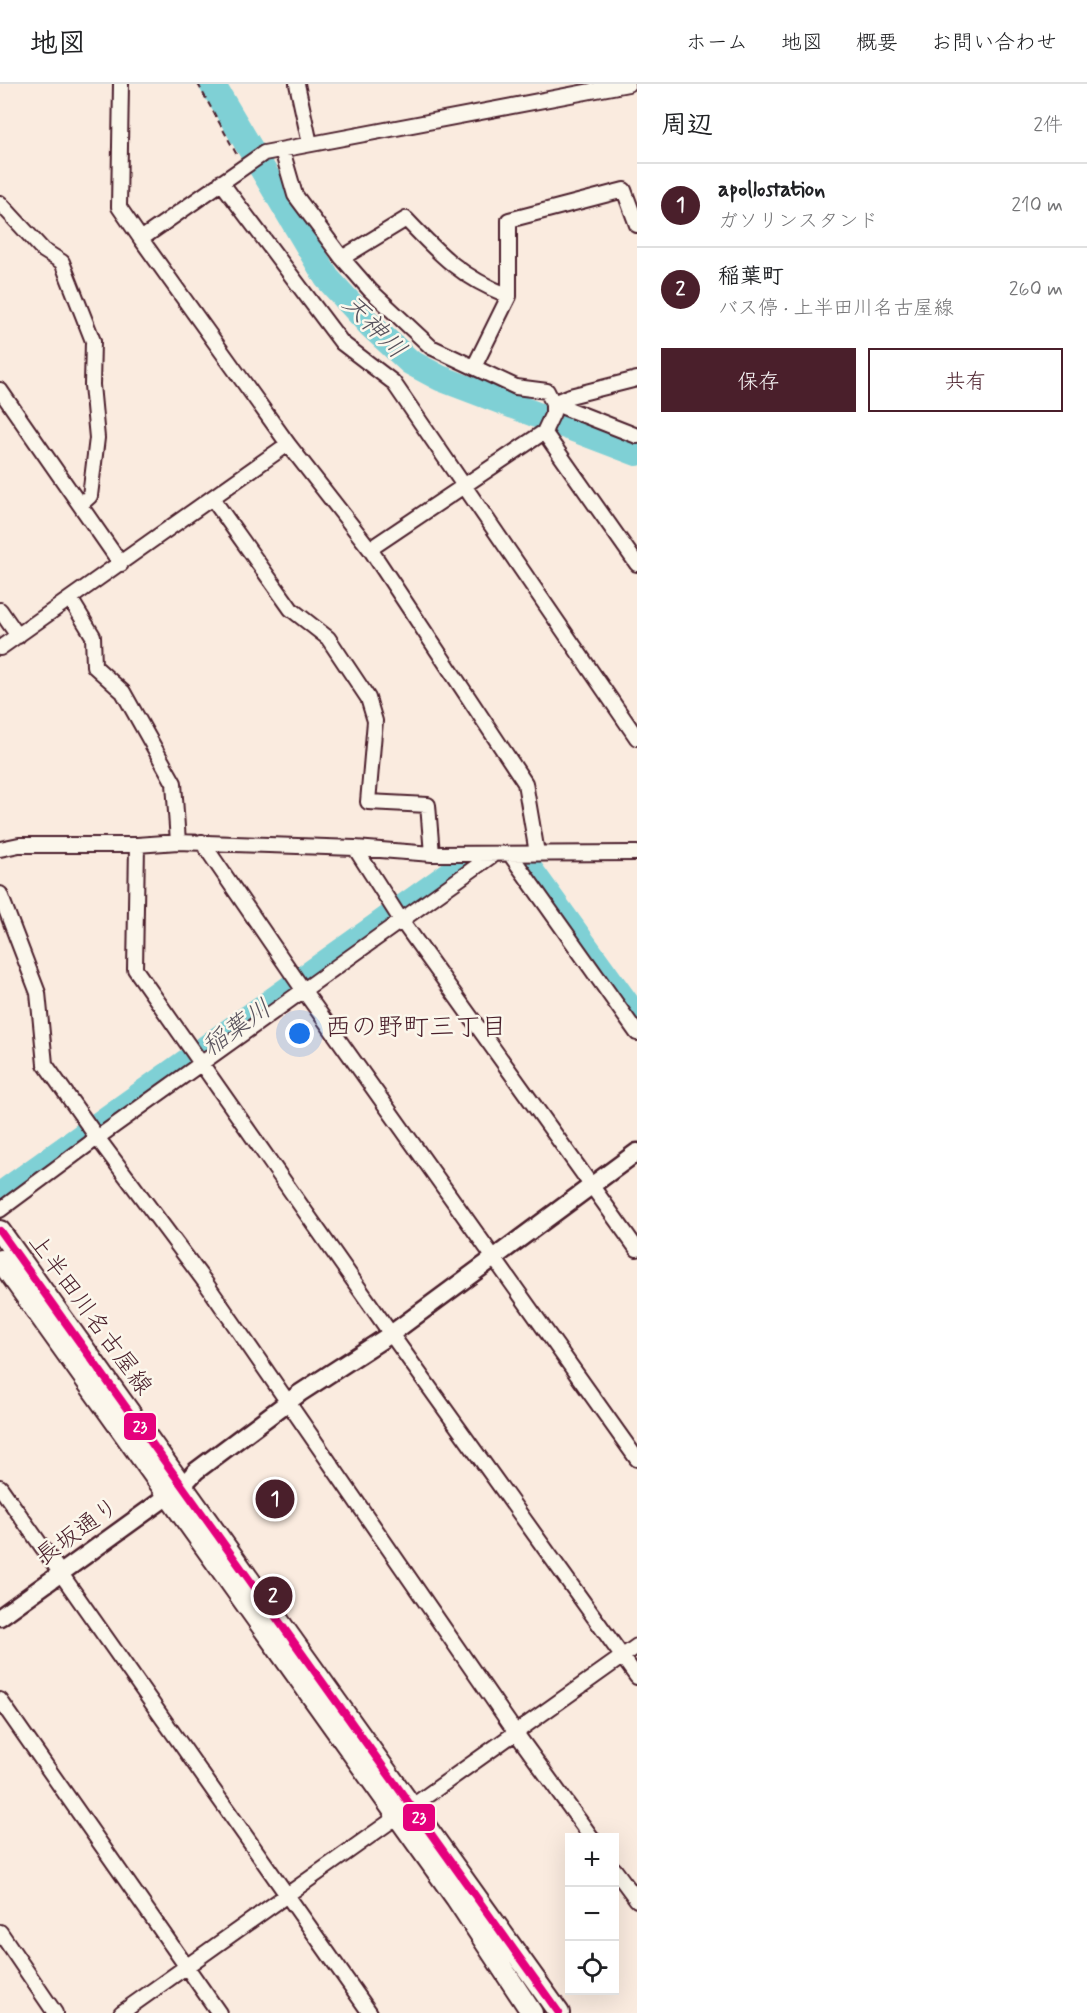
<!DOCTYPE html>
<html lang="ja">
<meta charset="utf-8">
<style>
:root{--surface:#fff;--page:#f6f6f6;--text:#202124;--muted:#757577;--line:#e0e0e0;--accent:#4a1f2b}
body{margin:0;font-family:Mynerve,"Klee One",sans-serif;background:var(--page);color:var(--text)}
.controls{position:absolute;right:18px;bottom:18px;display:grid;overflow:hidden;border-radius:0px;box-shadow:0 6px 24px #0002}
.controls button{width:54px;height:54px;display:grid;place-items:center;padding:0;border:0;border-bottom:2px solid var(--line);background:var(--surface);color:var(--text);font:30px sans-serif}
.you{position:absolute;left:300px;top:950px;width:21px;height:21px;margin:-15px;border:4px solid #fff;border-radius:50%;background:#1a73e8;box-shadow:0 0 0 9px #1a73e833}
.badge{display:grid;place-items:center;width:39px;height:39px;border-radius:50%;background:var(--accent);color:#fff;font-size:20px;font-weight:700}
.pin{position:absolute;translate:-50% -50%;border:3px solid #fff;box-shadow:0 2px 6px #0006}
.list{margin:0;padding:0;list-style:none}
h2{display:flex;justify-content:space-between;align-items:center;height:78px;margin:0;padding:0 24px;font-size:26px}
h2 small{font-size:20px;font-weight:400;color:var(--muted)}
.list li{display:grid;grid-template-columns:39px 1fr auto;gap:18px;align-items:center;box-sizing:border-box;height:84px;padding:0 24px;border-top:2px solid var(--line)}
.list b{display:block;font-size:22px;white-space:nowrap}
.list p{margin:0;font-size:20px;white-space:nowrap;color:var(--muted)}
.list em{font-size:20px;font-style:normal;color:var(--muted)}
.actions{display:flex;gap:12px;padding:18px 24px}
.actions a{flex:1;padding:14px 0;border:2px solid var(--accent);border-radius:0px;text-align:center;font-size:21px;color:var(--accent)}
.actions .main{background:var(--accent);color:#fff}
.icon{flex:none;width:33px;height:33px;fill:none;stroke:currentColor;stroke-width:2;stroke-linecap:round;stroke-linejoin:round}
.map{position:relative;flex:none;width:637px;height:1929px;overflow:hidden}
header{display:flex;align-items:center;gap:36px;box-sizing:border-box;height:84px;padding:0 30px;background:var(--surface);border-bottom:2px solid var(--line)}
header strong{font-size:28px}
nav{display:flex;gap:33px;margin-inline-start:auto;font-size:21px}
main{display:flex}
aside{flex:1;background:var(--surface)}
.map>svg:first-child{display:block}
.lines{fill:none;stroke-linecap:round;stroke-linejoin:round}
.river{stroke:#7fd0d5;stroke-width:26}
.minor-casing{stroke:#4a1f2b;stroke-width:18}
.tertiary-casing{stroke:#4a1f2b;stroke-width:21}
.secondary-casing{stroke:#4a1f2b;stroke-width:24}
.path{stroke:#4a1f2b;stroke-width:2;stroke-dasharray:6 4.5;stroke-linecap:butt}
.minor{stroke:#fbf7ec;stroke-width:14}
.tertiary{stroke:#fbf7ec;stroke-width:16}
.secondary{stroke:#fbf7ec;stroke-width:20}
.bus-1-casing{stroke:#fbf7ec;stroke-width:12}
.bus-1{stroke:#e5007d;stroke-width:8}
.labels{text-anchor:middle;stroke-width:5;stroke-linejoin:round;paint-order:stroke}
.street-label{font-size:24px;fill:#4a1f2b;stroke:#fbf7ec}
.water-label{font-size:26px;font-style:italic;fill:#5a545e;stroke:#fbf7ec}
.neighbourhood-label{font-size:26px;fill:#4a1f2b;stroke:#fbf7ec}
.line-badge{stroke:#fbf7ec;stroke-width:2}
.badge-label{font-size:16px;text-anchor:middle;font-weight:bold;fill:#fff}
</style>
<header>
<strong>地図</strong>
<nav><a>ホーム</a><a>地図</a><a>概要</a><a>お問い合わせ</a></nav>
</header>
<main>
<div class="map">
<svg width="637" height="1929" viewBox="0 0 637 1929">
<rect width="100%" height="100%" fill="#faebdf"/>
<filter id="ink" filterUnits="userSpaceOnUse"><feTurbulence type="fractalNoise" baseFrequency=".0167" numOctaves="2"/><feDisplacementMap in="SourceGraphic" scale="12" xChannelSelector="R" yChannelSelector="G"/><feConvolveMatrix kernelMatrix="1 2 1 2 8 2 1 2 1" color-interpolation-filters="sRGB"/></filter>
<g filter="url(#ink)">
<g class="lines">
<!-- river -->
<path class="river" d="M212 0 327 194 371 242 410 278 440 294 637 369
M524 777 637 934
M0 1111 472 774"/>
<defs>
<path id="minor" d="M121 0 119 123 141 155
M297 0 310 60
M282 66 295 111 342 174 370 206 431 263 516 303 547 307 553 319 637 352
M221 98 342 259 393 298 637 654
M0 119 43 166 62 178 93 257 92 301 97 354 90 412 80 421
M342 174 406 135C441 172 461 193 509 212
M474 283 509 212V136L624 106 637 141
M0 306 121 480
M544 348 637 480
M212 414 291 525 328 554 368 614 375 637 368 718 428 721 432 770
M370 465 544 348 553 329V319L570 312 637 295
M71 516 93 552 94 582 123 608 174 699 178 758
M0 526 18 552
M0 564 288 360
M202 758 304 907 637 1375
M137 761 135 885 391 1250 637 1593
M355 764 399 833 637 1165
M0 765 19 761H137L178 758 355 764 432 770 637 769
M537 769 525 699 370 465 288 360 141 155 264 69 628 0
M510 770 637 949
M0 810 38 909 45 980 96 1052 205 1198 516 1649 592 1754
M0 1126 97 1054 494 770
M0 1403 370 1929
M0 1616 219 1929
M411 1723 637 1562
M614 1785 637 1816
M0 1848 55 1929
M121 1929 398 1732"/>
<path id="tertiary" d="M0 1533 183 1401 196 1387 300 1309 391 1250 637 1068"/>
<path id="secondary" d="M0 1147 559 1929
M0 1176 456 1814 532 1929"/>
</defs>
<!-- minor casing -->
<use href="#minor" class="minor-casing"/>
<!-- tertiary casing -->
<use href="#tertiary" class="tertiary-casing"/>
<!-- secondary casing -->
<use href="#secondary" class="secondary-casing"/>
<!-- path -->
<path class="path" d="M198 0 237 71"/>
<!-- minor -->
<use href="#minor" class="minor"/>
<!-- tertiary -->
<use href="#tertiary" class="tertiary"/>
<!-- secondary -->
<use href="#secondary" class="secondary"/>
<defs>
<path id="bus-1" d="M0 1147 559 1929"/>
</defs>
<!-- bus-1 casing -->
<use href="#bus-1" class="bus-1-casing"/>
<!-- bus-1 -->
<use href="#bus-1" class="bus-1"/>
</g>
</g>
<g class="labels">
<!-- street labels -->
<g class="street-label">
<text transform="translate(91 1230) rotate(54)" y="8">上半田川名古屋線</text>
<text transform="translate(77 1447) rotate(-36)" y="8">長坂通り</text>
</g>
<!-- water labels -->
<g class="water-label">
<text transform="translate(375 242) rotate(45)" y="9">天神川</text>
<text transform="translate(236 943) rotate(-35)" y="9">稲葉川</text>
</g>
<!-- neighbourhood labels -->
<g class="neighbourhood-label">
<text x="416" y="951">西の野町三丁目</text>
</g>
</g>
<g class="line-badge">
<rect x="123" y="1328" width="34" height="29" rx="6" fill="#e5007d"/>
<rect x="402" y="1719" width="34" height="29" rx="6" fill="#e5007d"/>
</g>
<g class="badge-label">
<text x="140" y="1348">23</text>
<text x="419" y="1739">23</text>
</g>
</svg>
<div class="controls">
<button>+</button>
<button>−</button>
<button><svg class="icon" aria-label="locate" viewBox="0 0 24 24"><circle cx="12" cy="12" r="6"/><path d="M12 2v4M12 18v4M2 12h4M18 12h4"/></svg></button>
</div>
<div class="you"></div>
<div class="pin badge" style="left:275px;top:1415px">1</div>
<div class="pin badge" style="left:273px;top:1512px">2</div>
</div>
<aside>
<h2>周辺<small>2件</small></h2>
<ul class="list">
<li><span class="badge">1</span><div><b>apollostation</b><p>ガソリンスタンド</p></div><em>210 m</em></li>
<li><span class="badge">2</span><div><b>稲葉町</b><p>バス停 · 上半田川名古屋線</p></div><em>260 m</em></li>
</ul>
<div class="actions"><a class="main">保存</a><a>共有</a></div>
</aside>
</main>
